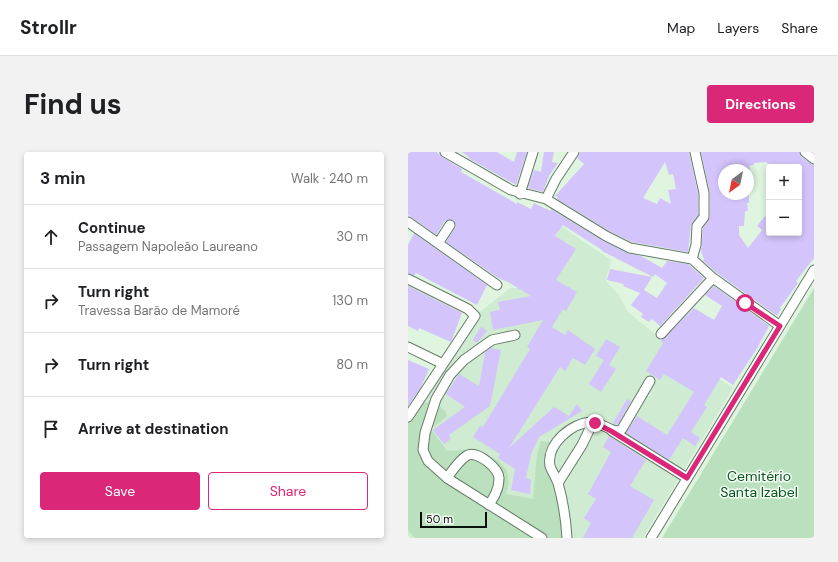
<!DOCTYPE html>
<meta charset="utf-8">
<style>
:root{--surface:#fff;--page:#f2f2f2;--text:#202124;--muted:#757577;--line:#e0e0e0;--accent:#db2777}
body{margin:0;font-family:"DM Sans",sans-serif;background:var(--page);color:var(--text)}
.controls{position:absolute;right:12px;top:12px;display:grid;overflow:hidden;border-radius:4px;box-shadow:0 2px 6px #0003}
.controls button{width:36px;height:36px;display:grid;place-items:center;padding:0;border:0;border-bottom:1px solid var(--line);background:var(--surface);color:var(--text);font:20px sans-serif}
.compass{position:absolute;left:310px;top:12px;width:36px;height:36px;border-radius:50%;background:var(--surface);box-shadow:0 2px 6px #0003;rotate:213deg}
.scale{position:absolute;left:12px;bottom:10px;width:67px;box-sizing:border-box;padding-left:4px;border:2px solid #091009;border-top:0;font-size:11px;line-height:14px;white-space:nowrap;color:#091009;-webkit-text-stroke:3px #f5fef6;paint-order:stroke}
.stop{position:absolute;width:12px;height:12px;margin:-9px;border:3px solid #db2777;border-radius:50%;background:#fff}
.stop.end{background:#db2777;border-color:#fff;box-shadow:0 1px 4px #0008}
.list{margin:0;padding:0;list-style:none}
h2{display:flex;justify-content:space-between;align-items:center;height:52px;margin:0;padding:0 16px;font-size:17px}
h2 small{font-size:13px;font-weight:400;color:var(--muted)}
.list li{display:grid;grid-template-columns:26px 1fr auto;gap:12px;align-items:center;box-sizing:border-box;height:64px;padding:0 16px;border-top:1px solid var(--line)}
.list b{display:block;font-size:15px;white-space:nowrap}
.list p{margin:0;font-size:13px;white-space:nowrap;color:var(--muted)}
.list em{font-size:13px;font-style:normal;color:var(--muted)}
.actions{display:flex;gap:8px;padding:12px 16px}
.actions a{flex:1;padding:9px 0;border:1px solid var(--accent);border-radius:4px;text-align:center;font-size:14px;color:var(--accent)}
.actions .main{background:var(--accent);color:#fff}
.icon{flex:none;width:22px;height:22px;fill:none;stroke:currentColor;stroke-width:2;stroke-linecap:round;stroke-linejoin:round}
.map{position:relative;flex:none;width:406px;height:386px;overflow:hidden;border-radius:4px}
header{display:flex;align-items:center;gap:24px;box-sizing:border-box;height:56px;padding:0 20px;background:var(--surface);border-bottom:1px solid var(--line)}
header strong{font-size:19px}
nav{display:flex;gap:22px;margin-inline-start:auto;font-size:14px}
.intro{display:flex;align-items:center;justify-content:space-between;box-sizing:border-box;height:96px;padding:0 24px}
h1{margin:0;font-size:28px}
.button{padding:10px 18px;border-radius:4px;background:var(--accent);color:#fff;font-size:14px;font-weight:700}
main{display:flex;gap:24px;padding:0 24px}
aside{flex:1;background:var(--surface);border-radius:4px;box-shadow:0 2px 6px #0003}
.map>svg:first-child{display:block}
.built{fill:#cfebd1}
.green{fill:#bae0bd}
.building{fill:#d3c4fb;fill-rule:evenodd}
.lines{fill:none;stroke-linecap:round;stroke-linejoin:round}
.minor-casing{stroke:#677b68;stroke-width:11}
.minor{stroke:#fff;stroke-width:9}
.route{stroke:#db2777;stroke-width:5}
.labels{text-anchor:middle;stroke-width:3;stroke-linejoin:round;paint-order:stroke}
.park-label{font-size:14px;fill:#0c5420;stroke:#f5fef6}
</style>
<header>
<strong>Strollr</strong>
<nav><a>Map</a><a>Layers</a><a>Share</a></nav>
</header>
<div class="intro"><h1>Find us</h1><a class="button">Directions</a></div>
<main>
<aside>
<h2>3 min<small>Walk · 240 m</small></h2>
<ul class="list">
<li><svg class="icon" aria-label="ahead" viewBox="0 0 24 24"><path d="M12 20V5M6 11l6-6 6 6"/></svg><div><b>Continue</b><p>Passagem Napoleão Laureano</p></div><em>30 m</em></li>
<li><svg class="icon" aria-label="right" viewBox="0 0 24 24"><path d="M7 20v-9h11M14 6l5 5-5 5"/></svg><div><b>Turn right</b><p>Travessa Barão de Mamoré</p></div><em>130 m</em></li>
<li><svg class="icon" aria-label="right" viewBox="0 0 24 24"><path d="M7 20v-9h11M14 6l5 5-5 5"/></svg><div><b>Turn right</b></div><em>80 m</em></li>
<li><svg class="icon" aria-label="arrive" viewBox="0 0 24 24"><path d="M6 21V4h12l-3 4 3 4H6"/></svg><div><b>Arrive at destination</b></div></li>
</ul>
<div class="actions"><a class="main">Save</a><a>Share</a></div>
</aside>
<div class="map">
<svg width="406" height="386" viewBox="0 0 406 386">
<rect width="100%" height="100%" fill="#dff5e0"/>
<!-- built -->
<path class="built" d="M154 75 203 108 198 129 211 143 220 160 252 186 261 176 291 194 283 208 325 236 235 386H0V265L67 164 102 136H113Z"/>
<!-- green -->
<path class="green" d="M406 136V386H254Z
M27 250 37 259 39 264 23 277 39 299 68 297 91 309 99 319 101 331 98 342 125 347 129 303 133 289 146 291 138 309 162 386H7L0 378V268L14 251Z"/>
<!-- building -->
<path class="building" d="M0 0H29L34 5 54 17 53 20 109 52V50L123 57 126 51 136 56V57L137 56 142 59 143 57 195 89 219 101 233 104 254 116 259 109 280 112 296 126 252 174 244 167 241 170 233 165 235 162 223 153 232 141 215 134 216 132 199 128 202 117 244 125 236 138 249 146 259 131 247 122 245 125 194 99V98L155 73 147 84 168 97 148 128 169 140 158 159 155 157 144 175 157 183 160 178 187 197 177 213 165 206 157 219 152 215 101 296 146 255 161 264 169 252 174 259 131 285 123 302 118 326 123 328 122 342 103 338 107 317 90 306 92 302 65 285 72 274 75 275 122 197 119 195 135 168 85 178 82 160 92 158 90 150 123 144 100 130 90 126 38 90 48 74 45 68 37 69 28 83 0 63Z
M54 0H89L106 10 109 0H119L108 33 60 6 61 5Z
M136 0H146L144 10 150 11 141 24 135 40 120 36 126 18 133 20Z
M173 0H281L290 42V63L283 73 280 100 224 90 201 79 149 47 150 45 147 44 176 12 169 6ZM257 10 261 23 265 22 268 37 260 38 263 52 252 46 249 52 235 46Z
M293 0H391L393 5 406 13V106L388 129 390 131 372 156 373 157 369 164 309 121 295 109 296 107 293 99 295 76 302 65V41ZM358 10 365 15H391V81H361V67L357 64 349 74 354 78 340 96 331 83V74H336L337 59H340L339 51H341V42H316V18H342L341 14 346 13V11Z
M6 81 79 133 69 153 8 121 6 124 0 121V93Z
M0 134 54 161 43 190 11 176 10 179 0 174Z
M306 134 361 174 348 198 325 233 313 225 296 253 299 255 283 280 292 286 287 294 275 286 261 308 218 281 229 264 259 283 286 240 256 222 252 228 238 219 255 191 253 189 286 156 306 168 314 154 297 143Z
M73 175 79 179 69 191 65 188Z
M198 187 212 195 201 213 208 217 193 240 181 232 196 208 188 204Z
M83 196 93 198 82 254 41 283 43 287 36 292 25 278 57 255 38 242 51 222 71 234 77 200Z
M0 208 21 217 13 235 0 254Z
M219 247 223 249 210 273 205 271Z
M201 284 238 308 222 334 246 348 224 386H175L183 371 176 366 188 347 180 342 203 300 195 295Z"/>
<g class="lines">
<defs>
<path id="minor" d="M37 0 103 38 138 47 198 84 222 96 284 107 305 126 372 174
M397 0 406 7
M112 42 125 0
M138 47 148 27 166 0
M0 70 89 133
M31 90 42 73
M284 107 288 93 289 74 296 65V41L287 0
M0 127 60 157 67 164 0 265
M253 182 305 126
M107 183 84 188 56 208 42 223 28 247 17 281 15 298 20 309 39 326 134 386
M0 195 35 212
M204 279 279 326
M39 326C44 319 52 307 60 303 70 299 92 317 91 327 91 337 86 345 81 353
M150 331 174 293 185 270
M159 386C158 368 155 349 150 331 148 325 144 320 142 314 138 292 164 270 185 270 194 271 201 279 211 279L214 277 242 229
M243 386 406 118"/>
</defs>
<!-- minor casing -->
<use href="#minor" class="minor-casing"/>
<!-- minor -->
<use href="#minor" class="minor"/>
</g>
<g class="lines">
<!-- route -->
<path class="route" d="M187 271 203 279 279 326 372 174 337 151"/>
</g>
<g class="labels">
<!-- park labels -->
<g class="park-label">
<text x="351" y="329">Cemitério<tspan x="351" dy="16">Santa Izabel</tspan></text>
</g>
</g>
</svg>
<div class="controls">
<button>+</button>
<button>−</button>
</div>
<svg class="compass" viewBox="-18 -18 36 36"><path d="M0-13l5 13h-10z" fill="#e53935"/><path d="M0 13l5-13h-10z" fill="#757577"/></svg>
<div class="scale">50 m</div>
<div class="stop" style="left:337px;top:151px"></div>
<div class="stop end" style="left:187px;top:271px"></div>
</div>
</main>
